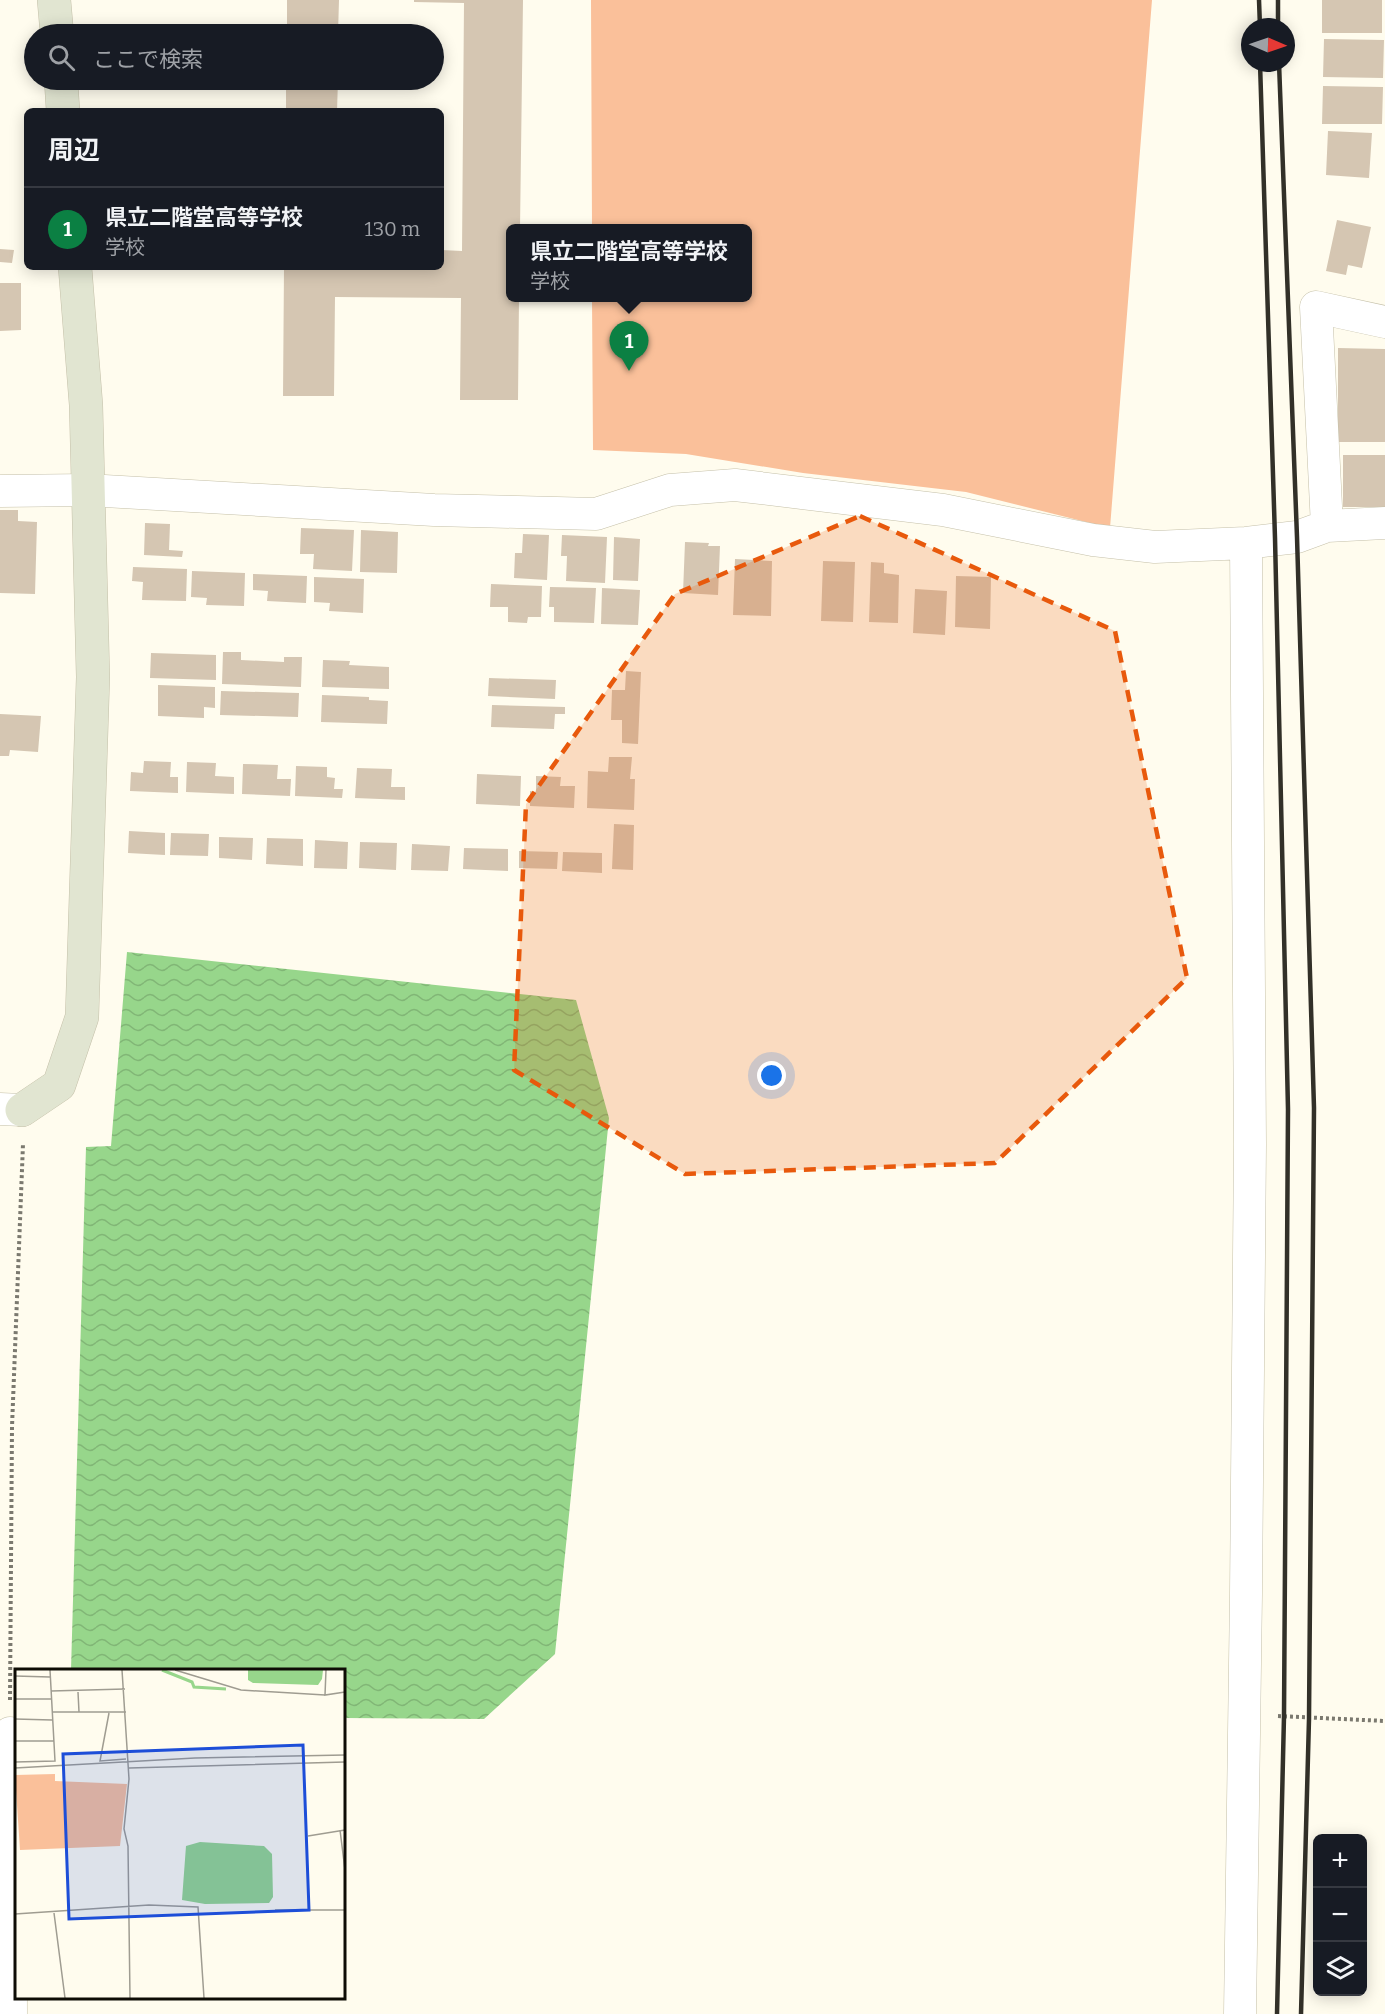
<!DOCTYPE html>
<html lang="ja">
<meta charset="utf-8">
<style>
:root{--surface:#171b24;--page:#20242c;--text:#f1f3f6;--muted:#9ea1a6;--line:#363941;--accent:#0b8043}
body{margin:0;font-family:Bitter,"Noto Sans JP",serif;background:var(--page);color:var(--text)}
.controls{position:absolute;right:18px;bottom:18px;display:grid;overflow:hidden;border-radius:9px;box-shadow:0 3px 15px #0003}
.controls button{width:54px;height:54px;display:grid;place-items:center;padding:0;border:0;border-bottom:2px solid var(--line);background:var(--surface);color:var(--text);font:30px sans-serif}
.compass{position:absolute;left:1241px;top:18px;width:54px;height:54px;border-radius:50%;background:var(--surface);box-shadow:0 3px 15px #0003;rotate:92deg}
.you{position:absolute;left:772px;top:1076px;width:21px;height:21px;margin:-15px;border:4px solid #fff;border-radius:50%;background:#1a73e8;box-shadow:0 0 0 9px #1a73e833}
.badge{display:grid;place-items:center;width:39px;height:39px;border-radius:50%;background:var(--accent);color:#fff;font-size:20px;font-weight:700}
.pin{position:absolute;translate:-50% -50px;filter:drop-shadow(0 2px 3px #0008)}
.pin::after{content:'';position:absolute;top:32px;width:21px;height:18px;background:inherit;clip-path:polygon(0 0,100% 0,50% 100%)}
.popup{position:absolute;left:506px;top:224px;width:246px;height:78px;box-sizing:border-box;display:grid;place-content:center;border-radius:9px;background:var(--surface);filter:drop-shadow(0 2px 4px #0005);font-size:20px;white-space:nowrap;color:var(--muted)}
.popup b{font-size:22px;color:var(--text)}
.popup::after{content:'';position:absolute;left:50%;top:100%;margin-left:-12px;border:12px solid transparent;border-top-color:var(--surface)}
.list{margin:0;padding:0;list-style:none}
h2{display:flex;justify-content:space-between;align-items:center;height:78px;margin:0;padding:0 24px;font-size:26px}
h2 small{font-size:20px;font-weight:400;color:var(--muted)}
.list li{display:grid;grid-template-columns:39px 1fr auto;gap:18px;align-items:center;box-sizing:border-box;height:84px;padding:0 24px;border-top:2px solid var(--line)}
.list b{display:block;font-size:22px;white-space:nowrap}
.list p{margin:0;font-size:20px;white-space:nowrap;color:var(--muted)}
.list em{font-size:20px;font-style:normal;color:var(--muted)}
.icon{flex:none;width:33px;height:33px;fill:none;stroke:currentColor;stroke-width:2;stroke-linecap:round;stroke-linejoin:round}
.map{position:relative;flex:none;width:1385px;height:2014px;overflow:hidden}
.search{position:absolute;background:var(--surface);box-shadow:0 3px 15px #0003;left:24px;top:24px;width:420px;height:66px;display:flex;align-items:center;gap:15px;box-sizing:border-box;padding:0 21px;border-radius:33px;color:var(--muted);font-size:22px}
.panel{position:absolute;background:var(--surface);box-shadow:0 3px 15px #0003;left:24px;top:108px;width:420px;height:162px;border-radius:9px}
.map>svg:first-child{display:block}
.park{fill:#fac09a}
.water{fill:url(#water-waves)}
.building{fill:#d5c6b2}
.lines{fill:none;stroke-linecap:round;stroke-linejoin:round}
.street-casing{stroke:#c5c0a9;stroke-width:33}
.secondary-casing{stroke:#c5c0a9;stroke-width:34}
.path{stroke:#7b796f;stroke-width:4;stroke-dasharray:3 3;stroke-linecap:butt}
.street{stroke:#fff;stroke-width:32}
.secondary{stroke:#e1e5d1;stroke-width:33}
.rail{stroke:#323028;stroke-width:4.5}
.marked{fill:#e8590c;fill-opacity:0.2;stroke:#e8590c;stroke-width:4.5;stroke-dasharray:12 8;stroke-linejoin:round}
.inset-river{fill:none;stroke:#97d68b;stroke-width:3}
.inset-road{fill:none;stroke:#9f9c91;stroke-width:1.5}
.view{fill:#1d4ed8;fill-opacity:0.15;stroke:#1d4ed8;stroke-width:3}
.inset-edge{fill:none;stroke:#0e0c05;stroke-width:3}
</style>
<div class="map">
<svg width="1385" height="2014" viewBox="0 0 1385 2014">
<defs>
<pattern id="water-waves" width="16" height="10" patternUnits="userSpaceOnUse" patternTransform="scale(1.5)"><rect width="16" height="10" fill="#97d68b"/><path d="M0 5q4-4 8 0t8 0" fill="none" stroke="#81b676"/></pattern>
</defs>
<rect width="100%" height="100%" fill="#fffcee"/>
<!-- park -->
<path class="park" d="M591 0H1152L1110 528 966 492 803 473 686 454 593 450 592 298H748V228H592Z"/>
<!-- water -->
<path class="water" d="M127 952 576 1000 609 1118 555 1654 484 1719 344 1718V1670H71L86 1147 111 1146Z"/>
<!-- building -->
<path class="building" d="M287 0H339L338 34H287Z
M414 0H523L520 228H510V298H519L518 400H460L461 298 335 297 334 396H283L284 267H441V250L462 251 464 3 414 2Z
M1322 0H1382V33H1322Z
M1324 39 1384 40 1383 78 1323 77Z
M286 80H338L337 111H286Z
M1323 86 1383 87 1382 124H1322Z
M1328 131 1372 133 1369 178 1326 175Z
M1337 220 1371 227 1362 268 1348 265 1346 275 1326 271Z
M0 249 14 250 12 263 0 262Z
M0 283H21V330L0 331Z
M1338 348 1385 349V442H1338Z
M1343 455H1385V507H1343Z
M0 510H18V521L37 522 35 594 0 593Z
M145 523 170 524 169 550 183 551 182 557 144 555Z
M301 528 354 530 352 571 313 569 314 554H300Z
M361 530 398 532 397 573 360 572Z
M523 534 549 535 547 580 514 578 515 553H522Z
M562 535 607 537 605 583 566 581 567 556H561Z
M614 537 640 539 638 581 613 580Z
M685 542 709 543 708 546H720L718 595 683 593Z
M735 559 772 561 771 616 733 615Z
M823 561 855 562 853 622 821 621Z
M871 562 884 563V573L899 575 898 623 869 622Z
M133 567 187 569 186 601 142 600 143 582 132 581Z
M192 571 245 573 244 606 206 605 207 598 191 597Z
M253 574 307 576 306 603 267 601 268 591 253 590Z
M956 576 991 577 990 629 955 627Z
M314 577 364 579 363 613 329 611 330 603 314 602Z
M491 584 542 586 541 617H528L527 623 508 622V607H490Z
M550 587 596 588 594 623 554 622V607H549Z
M602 588 640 590 638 625 601 624Z
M915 589 947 591 945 635 913 633Z
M223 652H241V660L284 662V657H302L301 687 222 684Z
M151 653 216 655V680L150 678Z
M323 660 350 661 349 665 389 667V689L322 687Z
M626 671 641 672 638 744 622 743V720H611L612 690H625Z
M489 678 556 680 555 699 488 696Z
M158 685 215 687V708L204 707V718L158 716Z
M221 691 299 693 298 717 220 715Z
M322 695 369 697V700L388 701 387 724 321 722Z
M492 705 565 707V714H555L554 729 491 727Z
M0 714 41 716 38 752 10 750 9 756H0Z
M609 757H632L630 779H635L634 810 587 808 588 771 608 772Z
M144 761 171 762 170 777H178V793L130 791 131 772 143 773Z
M187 762 216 763 215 776 234 777V794L186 792Z
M243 764 278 765 277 779H291L290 796 242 794Z
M296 766 327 767V777L335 778 334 789H343L342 798 295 796Z
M357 768 392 769 391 787H405V800L355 798Z
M477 774 521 776 520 806 476 804Z
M536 776 561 777 560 786H575L574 808 530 806V791L536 792Z
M614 824 634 825 633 870 612 869Z
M129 831 165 833V855L128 853Z
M171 833 209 834 208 856 170 855Z
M219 837 253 838 252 860 219 858Z
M267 838 303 839V866L266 864Z
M315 840 348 842 347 869 314 868Z
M360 842 397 843 396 870 359 868Z
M412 844 450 846 448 871 411 870Z
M464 848 508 849V871L463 869Z
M519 851 558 852 557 869 519 868Z
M563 852 602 853V873L562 871Z"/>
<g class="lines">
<defs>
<path id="street" d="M0 491 87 490 434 510 596 514 670 490 735 485 943 510 1093 540 1155 547 1246 543 1297 537 1327 526 1385 523
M1327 526 1316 307 1385 322
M0 1109 22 1110
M10 1733 11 2014
M1240 2014 1246 1594 1250 1144 1246 543"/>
<path id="secondary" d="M54 0 57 34
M61 80 63 111
M22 1110 59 1085 82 1017 93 677 86 405 75 267"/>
</defs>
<!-- street casing -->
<use href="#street" class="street-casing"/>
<!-- secondary casing -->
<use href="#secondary" class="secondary-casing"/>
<!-- path -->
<path class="path" d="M10 1700 12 1427 23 1144
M1278 1716 1385 1721"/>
<!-- street -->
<use href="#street" class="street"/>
<!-- secondary -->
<use href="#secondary" class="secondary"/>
<!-- rail -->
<path class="rail" d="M1259 0 1260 27
M1278 0V27
M1260 63 1275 538 1288 1109 1284 1716 1277 2014
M1279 63 1297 537 1314 1108 1309 1719 1301 2014"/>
</g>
<!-- marked area -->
<path class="marked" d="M860 516 1115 631 1187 978 995 1163 685 1174 514 1070 526 804 675 594Z"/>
<!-- overview -->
<g transform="translate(15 1669)">
<rect width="330" height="330" fill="#fffcee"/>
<path d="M40 105V112L112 115 105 177 5 181 0 106Z" fill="#fac09a"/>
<path d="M233 1H308L307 10 303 16 238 14 233 11ZM185 173 249 177 257 185 258 228 254 234 190 235 167 231 171 177Z" fill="#97d68b"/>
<path class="inset-river" d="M147 1 177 13 179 18 211 20"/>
<path class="inset-road" d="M107 1 114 110 109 160 113 177 115 329M160 1 226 21 310 26M311 1 310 26 330 23M0 7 35 8M36 22 110 20M63 23 64 43M0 30H36M37 43H111M94 44 85 92 111 90M0 50 37 51M0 72H39M0 93 40 92 35 1M0 99 180 89 330 86M114 99 330 93M325 161 330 201M293 167 330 161M260 241H330M39 244 50 329M0 245 134 236 183 238 189 329"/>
<path class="view" d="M288 76 294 241 54 250 48 85Z"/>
<rect width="330" height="330" class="inset-edge"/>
</g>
</svg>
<div class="controls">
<button>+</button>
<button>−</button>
<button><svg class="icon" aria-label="layers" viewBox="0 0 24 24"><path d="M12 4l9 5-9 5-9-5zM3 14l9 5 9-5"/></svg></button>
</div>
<svg class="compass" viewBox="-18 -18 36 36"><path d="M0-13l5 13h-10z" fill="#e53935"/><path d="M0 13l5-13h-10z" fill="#9ea1a6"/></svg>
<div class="you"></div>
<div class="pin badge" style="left:629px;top:371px">1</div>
<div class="popup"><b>県立二階堂高等学校</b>学校</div>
<div class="search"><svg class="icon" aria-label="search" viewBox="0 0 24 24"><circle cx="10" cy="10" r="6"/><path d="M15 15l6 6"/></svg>ここで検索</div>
<section class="panel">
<h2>周辺<small></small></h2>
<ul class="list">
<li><span class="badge">1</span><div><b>県立二階堂高等学校</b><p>学校</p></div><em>130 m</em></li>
</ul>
</section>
</div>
